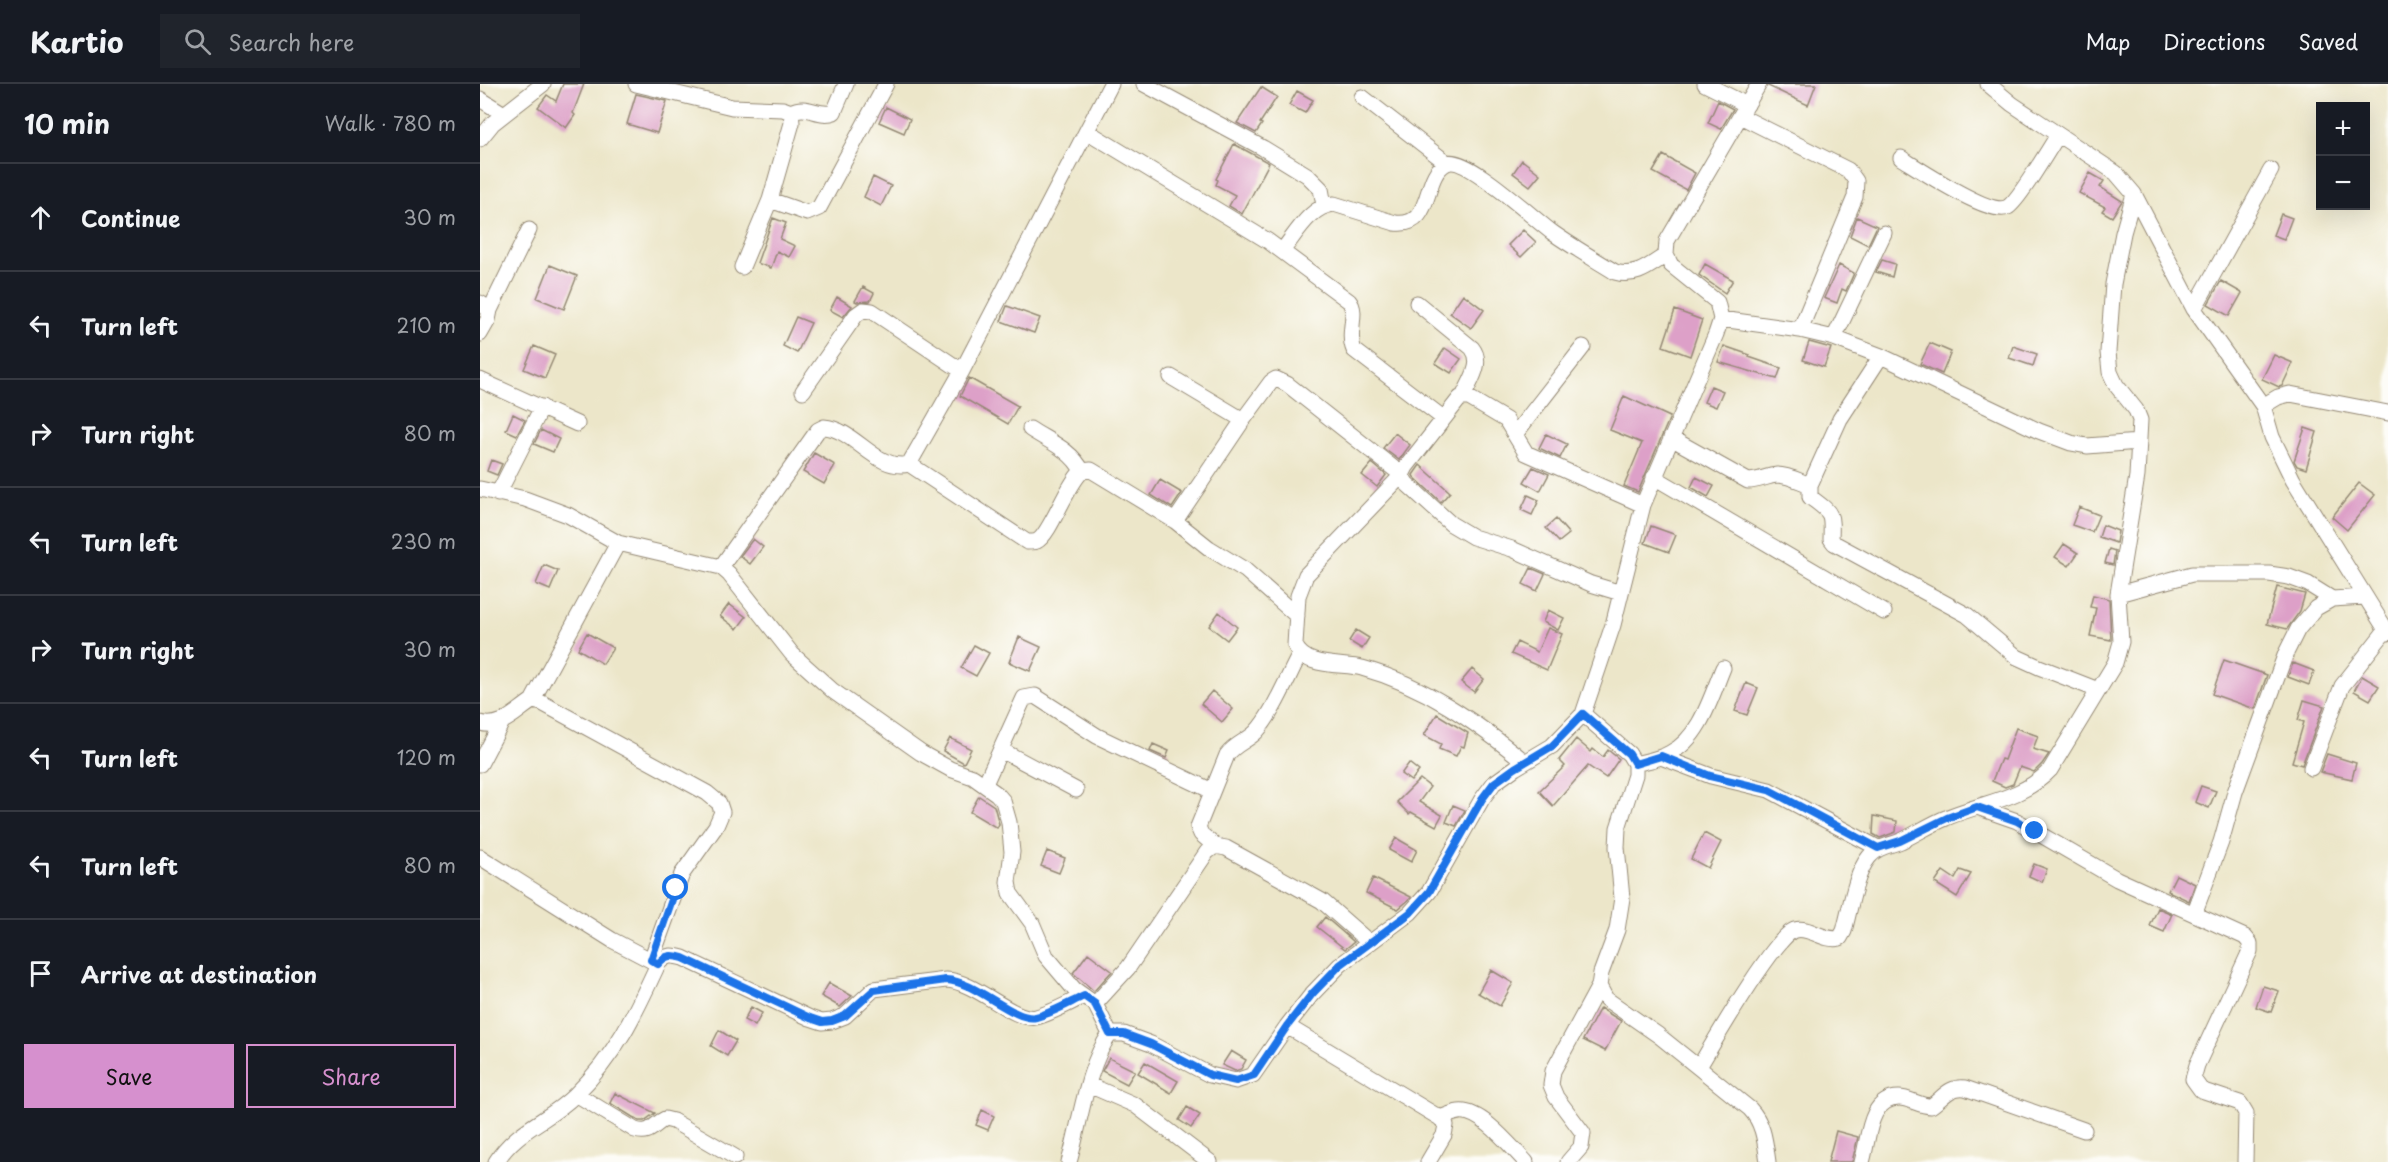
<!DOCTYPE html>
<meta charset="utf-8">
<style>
:root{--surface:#171b24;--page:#20242c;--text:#f1f3f6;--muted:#9ea1a6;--line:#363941;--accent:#d690ce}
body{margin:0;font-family:"Playpen Sans",sans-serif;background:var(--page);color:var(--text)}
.controls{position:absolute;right:18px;top:18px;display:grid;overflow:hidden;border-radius:0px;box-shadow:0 6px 24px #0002}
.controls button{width:54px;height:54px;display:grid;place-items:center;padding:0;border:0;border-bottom:2px solid var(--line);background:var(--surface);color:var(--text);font:30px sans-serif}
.stop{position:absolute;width:18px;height:18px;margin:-14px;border:4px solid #1a73e8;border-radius:50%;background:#fff}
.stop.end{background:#1a73e8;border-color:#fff;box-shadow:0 2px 6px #0008}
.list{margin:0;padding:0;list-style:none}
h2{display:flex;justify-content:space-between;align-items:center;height:78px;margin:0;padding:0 24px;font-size:26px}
h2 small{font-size:20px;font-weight:400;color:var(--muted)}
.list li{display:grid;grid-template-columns:39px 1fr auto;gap:18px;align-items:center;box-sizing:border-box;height:108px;padding:0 24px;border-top:2px solid var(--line)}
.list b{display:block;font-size:22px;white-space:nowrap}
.list em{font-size:20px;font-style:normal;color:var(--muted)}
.actions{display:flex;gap:12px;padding:18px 24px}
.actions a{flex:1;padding:14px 0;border:2px solid var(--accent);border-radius:0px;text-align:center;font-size:21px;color:var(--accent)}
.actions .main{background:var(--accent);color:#111}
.icon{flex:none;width:33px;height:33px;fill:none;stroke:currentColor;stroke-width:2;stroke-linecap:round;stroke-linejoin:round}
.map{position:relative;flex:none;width:1908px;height:1078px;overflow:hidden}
header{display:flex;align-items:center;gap:36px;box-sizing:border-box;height:84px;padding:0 30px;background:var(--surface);border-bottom:2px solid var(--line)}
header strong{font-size:28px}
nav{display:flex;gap:33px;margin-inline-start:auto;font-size:21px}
.search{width:420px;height:54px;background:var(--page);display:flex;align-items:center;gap:15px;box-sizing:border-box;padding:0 21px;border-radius:0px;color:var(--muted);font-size:22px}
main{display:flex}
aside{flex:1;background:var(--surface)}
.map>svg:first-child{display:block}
.building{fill:#dda0c8}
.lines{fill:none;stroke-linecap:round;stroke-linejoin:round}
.minor-casing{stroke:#948874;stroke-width:17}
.minor{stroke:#fff;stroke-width:15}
.route{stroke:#1a73e8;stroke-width:8}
</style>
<header>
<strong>Kartio</strong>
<div class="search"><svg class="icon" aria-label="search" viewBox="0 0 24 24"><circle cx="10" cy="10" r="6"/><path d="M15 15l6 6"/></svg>Search here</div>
<nav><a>Map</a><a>Directions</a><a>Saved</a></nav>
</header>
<main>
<aside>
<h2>10 min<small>Walk · 780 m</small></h2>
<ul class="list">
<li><svg class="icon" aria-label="ahead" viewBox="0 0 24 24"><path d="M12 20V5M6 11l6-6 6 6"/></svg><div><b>Continue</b></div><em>30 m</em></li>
<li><svg class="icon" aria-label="left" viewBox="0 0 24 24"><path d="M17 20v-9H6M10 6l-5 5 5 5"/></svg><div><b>Turn left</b></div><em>210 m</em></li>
<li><svg class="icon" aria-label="right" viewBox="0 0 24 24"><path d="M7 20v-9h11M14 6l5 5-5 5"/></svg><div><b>Turn right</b></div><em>80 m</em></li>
<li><svg class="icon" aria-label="left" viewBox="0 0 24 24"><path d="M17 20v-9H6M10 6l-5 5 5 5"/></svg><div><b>Turn left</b></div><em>230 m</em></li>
<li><svg class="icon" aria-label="right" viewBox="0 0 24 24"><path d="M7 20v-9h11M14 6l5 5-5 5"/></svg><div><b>Turn right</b></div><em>30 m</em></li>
<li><svg class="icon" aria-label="left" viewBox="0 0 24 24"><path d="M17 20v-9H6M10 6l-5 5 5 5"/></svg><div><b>Turn left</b></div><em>120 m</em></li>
<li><svg class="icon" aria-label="left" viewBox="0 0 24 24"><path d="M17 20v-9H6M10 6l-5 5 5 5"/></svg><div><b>Turn left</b></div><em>80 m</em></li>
<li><svg class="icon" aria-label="arrive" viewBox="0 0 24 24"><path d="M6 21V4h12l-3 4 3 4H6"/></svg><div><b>Arrive at destination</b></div></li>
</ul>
<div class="actions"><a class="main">Save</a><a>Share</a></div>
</aside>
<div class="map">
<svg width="1908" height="1078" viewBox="0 0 1908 1078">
<rect width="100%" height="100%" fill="#fdfcf7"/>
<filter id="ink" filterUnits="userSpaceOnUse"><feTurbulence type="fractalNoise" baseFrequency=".0167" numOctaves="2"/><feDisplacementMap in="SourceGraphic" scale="12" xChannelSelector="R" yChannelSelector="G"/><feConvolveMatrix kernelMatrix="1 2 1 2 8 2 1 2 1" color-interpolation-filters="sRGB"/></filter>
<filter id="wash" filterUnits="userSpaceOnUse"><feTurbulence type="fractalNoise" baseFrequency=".008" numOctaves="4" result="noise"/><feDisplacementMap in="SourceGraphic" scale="24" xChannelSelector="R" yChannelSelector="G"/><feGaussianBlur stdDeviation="1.35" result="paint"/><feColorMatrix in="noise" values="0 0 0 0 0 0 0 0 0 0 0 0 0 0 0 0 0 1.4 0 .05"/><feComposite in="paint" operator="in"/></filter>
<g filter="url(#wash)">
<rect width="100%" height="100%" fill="#ece6c9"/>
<g id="blocks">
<!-- building -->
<path class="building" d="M83 0H104L93 29 95 31 86 44 58 23 67 11 76 17Z
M1289 0H1336L1328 21 1288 2Z
M781 3 797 13 780 39 782 40 776 49 757 39Z
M817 7 833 16 825 29 809 21Z
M156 10 187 17 177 49 147 40Z
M1238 17 1253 25 1241 45 1228 39Z
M406 23 430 35 424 49 399 38Z
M754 60 789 79 762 130 749 122 755 111 736 101 738 96 736 95Z
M1183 71 1215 89 1206 106 1173 88Z
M1042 76 1060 90 1050 102 1033 89Z
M1610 89 1624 97 1620 103 1642 117 1632 133 1622 127 1625 123 1599 109Z
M393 93 411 102 401 122 384 113Z
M1801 130 1812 134 1804 155 1793 151Z
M1377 133 1397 142 1388 161 1370 152Z
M293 134 306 139 300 155 315 162 309 173 297 167 291 184 277 179Z
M1043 146 1056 158 1041 173 1028 161Z
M1402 176 1415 180 1412 193 1396 188Z
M1225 180 1253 196 1245 209 1219 191Z
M70 181 97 192 84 225 57 214Z
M1359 181 1374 189 1366 207 1362 205 1357 219 1344 214Z
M1741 197 1762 209 1749 232 1728 220Z
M383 203 394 209 390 217 377 218 375 217Z
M983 210 1004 226 991 244 970 229Z
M357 213 372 222 363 233 350 226Z
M527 222 560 234 554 249 521 237Z
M1195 226 1222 236 1210 272 1183 262Z
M316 233 331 239 317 269 303 262Z
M1329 258 1351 264 1344 283 1323 276Z
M1450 259 1471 268 1462 290 1440 280Z
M54 262 75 271 65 294 44 285Z
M1244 262 1270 271 1269 273 1301 284 1297 295 1238 278Z
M1533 262 1557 270 1553 282 1529 274Z
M965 264 981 275 971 289 955 279Z
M1794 271 1813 279 1802 302 1799 303 1782 295Z
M489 294 538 322 528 340 480 312Z
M1231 302 1243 307 1236 323 1224 318Z
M1144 312 1190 333 1158 408 1144 402 1162 359 1130 346Z
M33 330 45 336 37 351 26 346Z
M1825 344 1837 348 1826 385 1817 382 1814 377Z
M61 346 79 355 73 368 54 360Z
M915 349 930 361 919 376 903 364Z
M1066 350 1087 360 1080 374 1059 364Z
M334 369 355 381 344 400 323 388Z
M11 376 22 380 17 391 7 387Z
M892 379 906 391 897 403 882 391Z
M940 381 970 408 961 418 934 393 933 391Z
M1053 383 1069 390 1060 407 1044 398Z
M1216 393 1234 402 1228 413 1211 403Z
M680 396 702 409 692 424 671 411Z
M1879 399 1895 411 1867 446 1852 433Z
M1048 411 1059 416 1052 431 1041 426Z
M1599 423 1619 431 1612 448 1592 441Z
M1076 435 1089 450 1079 458 1066 444Z
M1623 441 1638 447 1636 459 1619 453Z
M1171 442 1196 451 1189 468 1165 459Z
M273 455 283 463 270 480 260 472Z
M1584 460 1598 469 1589 482 1575 473Z
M1629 465 1635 467 1633 481 1625 479Z
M64 481 78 487 70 506 56 500Z
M1051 484 1065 490 1057 507 1043 500Z
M1797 503 1825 510 1820 527 1807 545 1787 540Z
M1613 511 1629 515 1631 556 1610 552 1616 524 1610 523Z
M249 520 266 533 257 545 240 532Z
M1068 526 1084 534 1078 546 1063 538Z
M739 528 757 543 747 556 729 542Z
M1068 544 1082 550 1067 586 1031 570 1037 558 1057 568Z
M876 546 889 554 882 565 869 557Z
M107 549 133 564 123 580 98 565Z
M539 553 561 563 550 587 529 578Z
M494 561 509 569 496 592 481 584Z
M1744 576 1787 591 1775 625 1732 610Z
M1813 579 1834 587 1829 601 1808 593Z
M992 585 1004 595 994 608 981 598Z
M1882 592 1899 602 1890 616 1874 607Z
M1266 599 1278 604 1267 631 1255 627Z
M732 607 753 625 742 638 721 620Z
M1824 616 1844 622 1822 681 1812 678 1824 638 1818 636Z
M957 630 988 649 984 663 981 662 976 672 959 665 961 660 944 651Z
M1536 644 1558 652 1553 665 1569 670 1562 680 1554 688 1540 683 1533 700 1525 703 1512 697 1521 675 1524 676Z
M470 654 491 665 484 679 463 667Z
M1096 655 1111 668 1113 665 1123 673 1128 666 1139 675 1126 694 1108 682 1073 722 1059 707 1085 682 1079 676Z
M673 660 689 667 686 674 670 667Z
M1847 670 1876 679 1872 695 1840 688Z
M929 679 939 687 931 697 921 690Z
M940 695 950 703 939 718 962 731 956 742 931 728 929 730 917 718Z
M1721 702 1736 707 1729 724 1715 718Z
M499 712 514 722 519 740 517 744 490 728Z
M973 721 985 726 976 742 966 738Z
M1394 732 1417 737 1416 748 1400 754 1393 750Z
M1224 749 1241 758 1228 784 1211 775Z
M916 754 937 766 931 778 909 766Z
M567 767 585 774 579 789 561 782Z
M1554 780 1567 785 1562 798 1549 792Z
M1480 786 1491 790 1477 813 1455 799 1463 787 1475 795Z
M1696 791 1715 800 1709 817 1688 807Z
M893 794 931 813V814L918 825 886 809Z
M1678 824 1692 830 1684 848 1670 842Z
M845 833 874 858 865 865 837 843Z
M608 869 632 887 614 907 593 889Z
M1011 886 1033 899 1020 922 998 909Z
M349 899 372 912 360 923 341 912Z
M1783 902 1799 907 1791 928 1776 923Z
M271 923 282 929 275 942 264 936Z
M1120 924 1141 937 1125 967 1103 956Z
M239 946 256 957 247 972 231 962Z
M751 967 766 976 761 985 755 987 742 981Z
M629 974 655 987 647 1000 622 987Z
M665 978 698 997 691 1009 658 989Z
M135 1009 175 1029 164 1037H159L130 1019Z
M707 1023 720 1031 711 1044 699 1036Z
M502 1026 514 1032 508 1046 496 1041Z
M1356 1047 1378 1053 1372 1078H1348Z"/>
</g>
</g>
<g filter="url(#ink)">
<use href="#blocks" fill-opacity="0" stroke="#948874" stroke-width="1.5"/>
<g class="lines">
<defs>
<path id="minor" d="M156 0 252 23 303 25 311 28 312 39 290 116 262 183
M664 0 783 64 827 91 841 105 844 121
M1225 0 1267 21
M1508 0 1532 20 1636 89 1654 110 1714 225 1783 322 1792 353 1813 396 1908 549
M882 13 967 79
M0 15 24 30
M311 28C327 19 339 34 354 28L366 0
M1260 32 1368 86 1376 97 1375 113 1320 246
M608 48 788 157 869 217C879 229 866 248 874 266L963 334
M0 55 13 39 63 0
M1421 74C1439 85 1511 133 1528 123 1539 116 1569 65 1578 51
M290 116 327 129 339 124 406 0
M802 167C816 150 830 122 854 120L915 139C955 144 941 91 967 79 986 71 1055 136 1073 149 1093 163 1114 175 1135 188 1156 194 1169 182 1186 171
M0 219 10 226 8 236 0 250
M937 219 992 264C1004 279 990 297 983 313
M1714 225 1791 86
M10 226 49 146
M1241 235 1320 246 1354 254 1401 272 1559 347 1591 359 1607 362 1659 358
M1354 254 1404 149
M1401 272 1360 335 1330 401V413C1352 430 1352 427 1351 455L1354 459 1487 531 1537 573 1559 583 1618 606
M691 293 763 336
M0 296 97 340
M323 307 376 231 383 226 392 227 482 287
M1783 322 1798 313 1810 310 1908 329
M550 345C568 357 592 366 602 387
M1036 349 1103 263
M1191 354 1268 397C1278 397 1287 392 1297 391 1308 391 1319 397 1330 401
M429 380 547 458C549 458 555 458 557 457 570 451 586 402 602 387L611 386 695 437 729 464 765 486 817 532
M1174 393 1404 528
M0 405 45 415 88 431 138 459 241 483 249 490 312 570 353 607 441 669 470 685 493 693 517 710 523 717 529 738 532 768 528 798 530 809 552 839 566 872 594 905 615 920 630 950
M18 410 62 323
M695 437 763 336 791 298 796 295 807 300 922 391 826 491 818 512 815 561C824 584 861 579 882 584 944 601 996 638 1045 678
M241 483 338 346 344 343C375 345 396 388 429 380L482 287 631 0
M1141 509 1111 500 1032 465 993 453 971 440 926 399 922 391 926 383 980 314H989L1026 336 1046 369 1163 421
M1638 510 1712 490H1789L1809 493 1828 500 1852 515
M52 617 138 459
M1103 630 1149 670 1155 680V691L1138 744 1137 763 1142 814 1137 846 1121 889 1119 902 1126 915 1178 951 1270 1025C1284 1040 1285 1058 1288 1078
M0 639C22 645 35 628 52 617L62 619 227 709 239 719 242 728 236 742 202 790 171 876
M521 666 596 706
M1181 673 1231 692 1289 706 1398 764
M0 680 21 640
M1155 680C1166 677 1180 675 1190 669 1220 654 1231 613 1243 584
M1831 684 1862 602 1906 546
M505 700 544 614 555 612 617 652 732 707
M1497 723 1537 737 1637 795 1765 853 1770 859V867L1717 981 1713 995 1721 1006 1760 1019 1766 1029 1765 1078
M735 762 721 750 718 743 747 671C755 660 767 657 776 648 793 630 808 592 820 570
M0 773 132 856 178 880
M1714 830 1741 758 1755 708 1806 569 1818 545 1836 524 1852 515 1885 513
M615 920 648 884 727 768 735 762 746 764 842 817 890 859
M807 942 960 1034 966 1041 964 1051 948 1078
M1219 983C1232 961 1297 849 1315 846 1330 842 1343 858 1360 854L1364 847C1370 826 1375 790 1389 773 1398 762 1409 762 1421 757 1436 750 1451 740 1466 734 1501 719 1543 715 1570 686L1635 579 1641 558 1638 510 1657 392 1660 336 1656 326 1636 301 1630 288 1628 268 1633 200 1643 149 1654 110
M609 1001 655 1021 730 1078
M96 1010 155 1046C171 1051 172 1041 185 1035L193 1037 255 1073
M960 1034C966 1032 972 1029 979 1028 1001 1025 1031 1063 1046 1078
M16 1078C36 1045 69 1037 95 1011 136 971 155 930 178 880 186 870 192 871 203 874L330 934 342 938 352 937 365 932 394 905 466 896C496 897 534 938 556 933 572 929 589 919 604 912
M589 1078C600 1040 607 981 630 950H644L671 960 730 991 756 997 773 991 807 942 832 910 860 881 930 829 949 808 1002 715 1014 699 1035 684 1072 662 1103 630 1133 541 1163 421 1236 250 1241 235 1237 218 1191 181 1186 171 1187 157 1279 0
M1088 1078 1101 1063 1103 1049 1076 1013 1071 1001 1073 987 1119 902
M1382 1078C1389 1056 1388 1014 1419 1014 1430 1014 1439 1022 1451 1022 1463 1014 1469 1002 1485 1004L1604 1046"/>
</defs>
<!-- minor casing -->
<use href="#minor" class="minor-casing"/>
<!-- minor -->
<use href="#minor" class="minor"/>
</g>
</g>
<g class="lines" filter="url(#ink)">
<!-- route -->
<path class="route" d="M196 804 171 876 178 880C186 870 192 871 203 874L330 934 342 938 352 937 365 932 394 906 466 896C496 897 534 938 556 933 572 929 589 919 604 912L615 920 630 950H644L671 960 730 991 756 997 774 991 807 942 832 910 860 881 930 829 949 808 1002 715 1014 699 1035 684 1072 662 1103 630 1149 670 1155 680 1181 672 1230 692 1289 706 1398 764 1420 757 1467 734 1497 723 1537 737 1555 747"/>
</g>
</svg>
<div class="controls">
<button>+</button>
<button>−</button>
</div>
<div class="stop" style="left:196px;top:804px"></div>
<div class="stop end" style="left:1555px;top:747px"></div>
</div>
</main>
